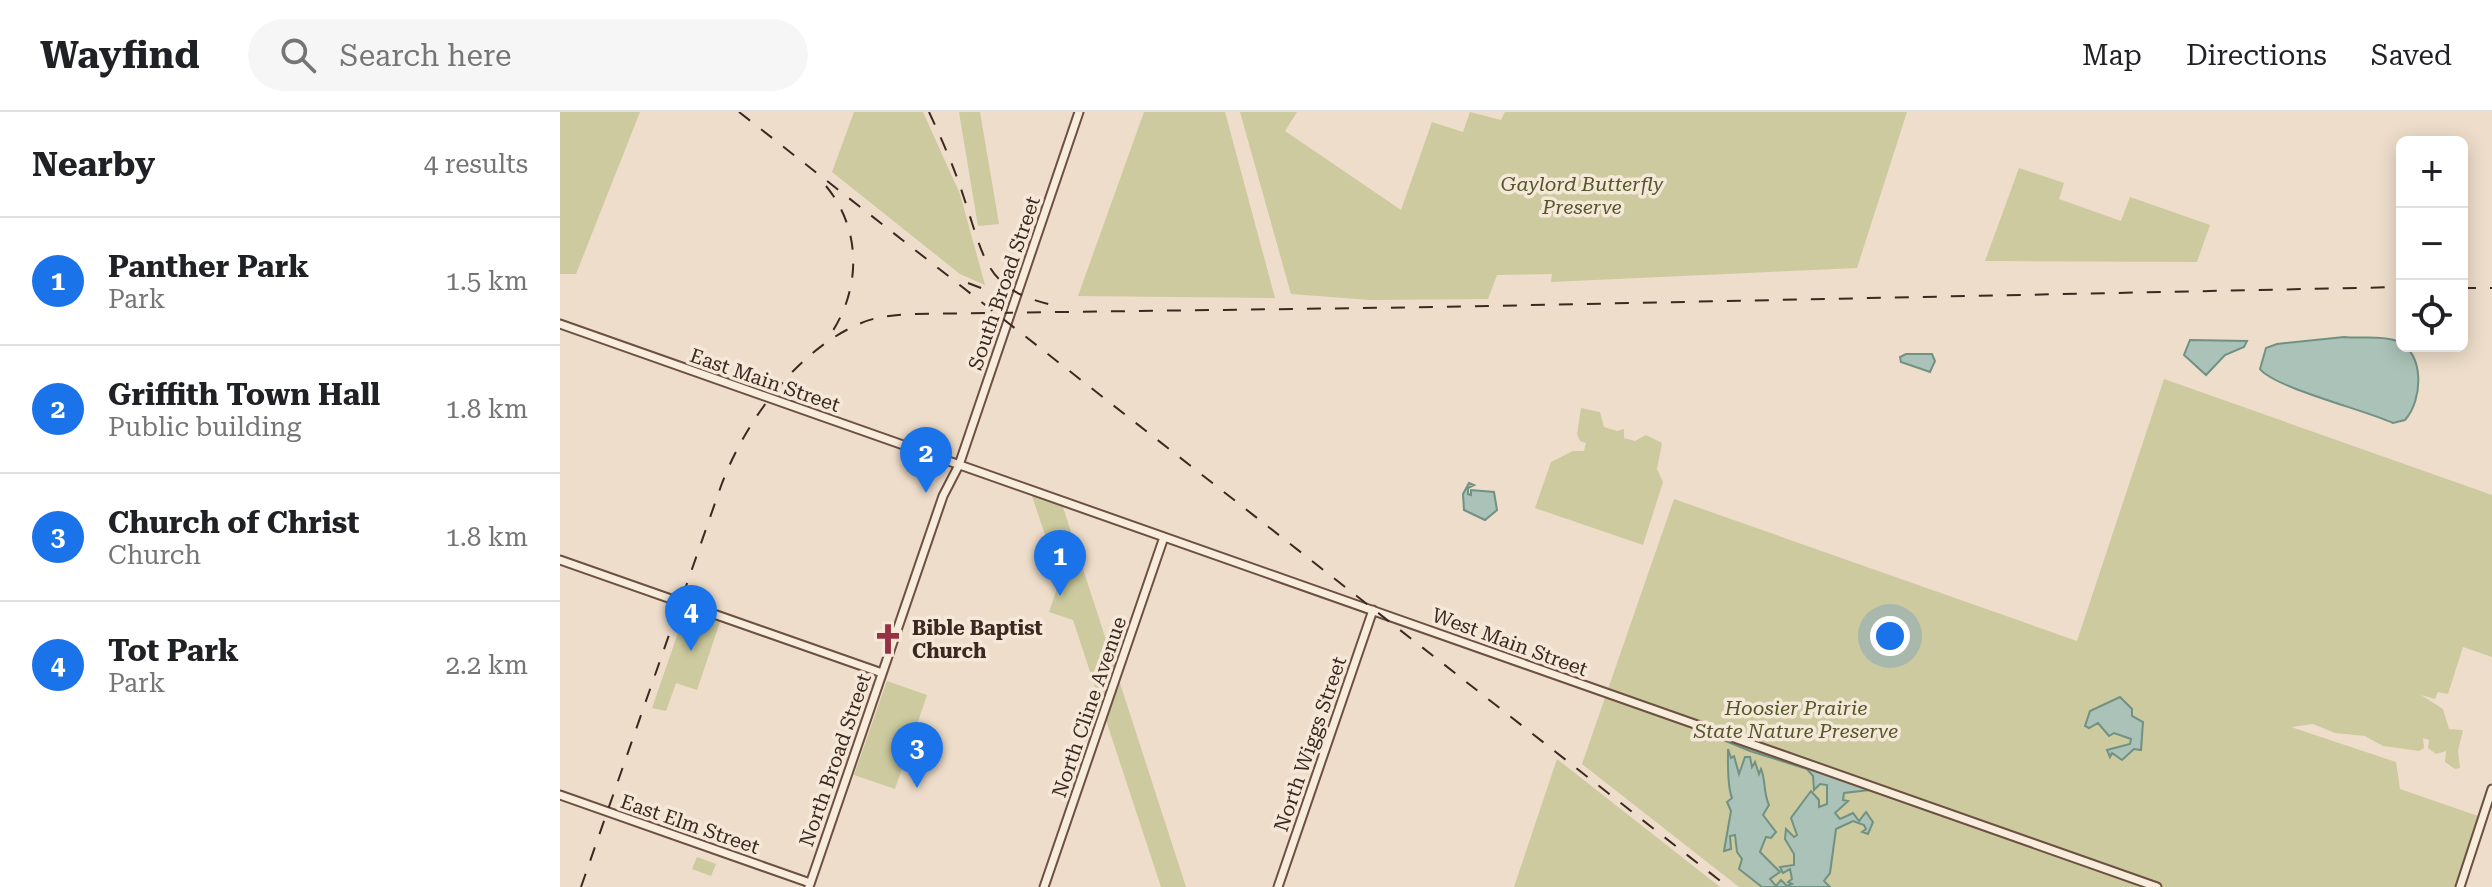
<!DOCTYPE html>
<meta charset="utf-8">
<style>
:root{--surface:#fff;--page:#f6f6f6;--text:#202124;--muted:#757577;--line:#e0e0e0;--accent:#1a73e8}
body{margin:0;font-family:"Roboto Serif",serif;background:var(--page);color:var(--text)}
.controls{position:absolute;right:24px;top:24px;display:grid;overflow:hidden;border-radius:12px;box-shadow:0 4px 20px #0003}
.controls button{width:72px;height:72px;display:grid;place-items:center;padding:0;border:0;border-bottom:2px solid var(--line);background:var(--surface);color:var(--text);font:40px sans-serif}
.you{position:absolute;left:1330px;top:524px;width:28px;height:28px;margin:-20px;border:6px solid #fff;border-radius:50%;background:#1a73e8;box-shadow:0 0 0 12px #1a73e833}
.badge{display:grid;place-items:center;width:52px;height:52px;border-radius:50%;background:var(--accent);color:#fff;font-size:26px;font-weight:700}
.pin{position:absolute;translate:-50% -66px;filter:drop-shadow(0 2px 4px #0008)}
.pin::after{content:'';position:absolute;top:42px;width:28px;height:24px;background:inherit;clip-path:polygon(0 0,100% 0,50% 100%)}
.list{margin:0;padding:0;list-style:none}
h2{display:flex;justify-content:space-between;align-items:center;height:104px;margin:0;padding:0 32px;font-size:34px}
h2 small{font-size:26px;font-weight:400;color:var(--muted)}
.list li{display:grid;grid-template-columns:52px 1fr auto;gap:24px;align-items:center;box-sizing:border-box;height:128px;padding:0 32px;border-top:2px solid var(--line)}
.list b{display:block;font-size:30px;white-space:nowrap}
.list p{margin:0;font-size:26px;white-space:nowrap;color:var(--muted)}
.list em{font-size:26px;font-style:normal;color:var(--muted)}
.icon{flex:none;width:44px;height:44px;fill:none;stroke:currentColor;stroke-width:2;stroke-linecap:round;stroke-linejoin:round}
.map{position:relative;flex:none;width:1932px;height:775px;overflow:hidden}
header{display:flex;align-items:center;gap:48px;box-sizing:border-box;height:112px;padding:0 40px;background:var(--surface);border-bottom:2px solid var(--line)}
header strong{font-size:38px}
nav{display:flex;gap:44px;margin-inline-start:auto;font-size:28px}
.search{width:560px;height:72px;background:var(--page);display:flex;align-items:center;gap:20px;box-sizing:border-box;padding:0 28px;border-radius:44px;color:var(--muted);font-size:30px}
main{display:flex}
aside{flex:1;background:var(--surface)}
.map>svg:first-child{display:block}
.green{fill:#ccca9e}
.water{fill:#aac2b7;stroke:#719183;stroke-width:2}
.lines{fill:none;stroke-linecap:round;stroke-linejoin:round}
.secondary-casing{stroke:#6c5041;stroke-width:11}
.secondary{stroke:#f8ecdd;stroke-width:7}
.rail{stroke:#3b2921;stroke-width:2;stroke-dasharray:14 14;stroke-linecap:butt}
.labels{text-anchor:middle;stroke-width:7;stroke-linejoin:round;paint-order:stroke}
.park-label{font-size:20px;font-style:italic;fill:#535729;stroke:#f5e8d9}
.street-label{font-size:20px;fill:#3b2921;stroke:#f5e8d9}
.poi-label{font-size:20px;font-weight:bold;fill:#3b2921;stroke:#f5e8d9;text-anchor:start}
</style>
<header>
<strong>Wayfind</strong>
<div class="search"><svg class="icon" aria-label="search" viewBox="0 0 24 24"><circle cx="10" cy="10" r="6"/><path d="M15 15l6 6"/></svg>Search here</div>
<nav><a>Map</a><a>Directions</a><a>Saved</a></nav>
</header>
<main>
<aside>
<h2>Nearby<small>4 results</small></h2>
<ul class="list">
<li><span class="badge">1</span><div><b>Panther Park</b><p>Park</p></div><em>1.5 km</em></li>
<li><span class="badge">2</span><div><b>Griffith Town Hall</b><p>Public building</p></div><em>1.8 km</em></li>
<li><span class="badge">3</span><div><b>Church of Christ</b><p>Church</p></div><em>1.8 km</em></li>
<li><span class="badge">4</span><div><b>Tot Park</b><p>Park</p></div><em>2.2 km</em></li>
</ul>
</aside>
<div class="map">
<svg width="1932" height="775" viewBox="0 0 1932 775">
<rect width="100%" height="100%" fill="#eeddca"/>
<!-- green -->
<path class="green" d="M0 0H80L16 162H0Z
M294 0H363L400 82 425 173 400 162 272 60Z
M399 0H420L439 112 418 114Z
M584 0H665L715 186 518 184Z
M680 0H737L725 19 841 98 872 10 903 20 910 0 941 8 945 0H1347L1297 156 991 170 992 162 937 163 928 187 810 188 731 182Z
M1459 56 1504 71 1499 87 1561 109 1570 85 1650 113 1637 150 1425 149Z
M1604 267 1932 383V545L1903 535 1888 582 1878 580 1875 587 1861 583 1883 597 1889 617 1903 618 1898 639 1900 656 1895 657 1885 650 1886 639 1876 642 1868 636 1869 628 1863 626 1864 636 1859 639 1823 634 1805 624 1775 621 1753 612 1731 615 1836 650 1840 677 1921 705 1896 775H1179L1022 652 1114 387 1517 529Z
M1021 296 1040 300 1044 315 1057 319 1064 317V326L1075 329 1086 323 1102 331 1097 357 1103 370 1083 433 975 396 991 350 1013 339H1024L1026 331 1020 329 1017 322Z
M470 378 501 389 626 775H601L513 508 489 500 500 468Z
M127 495 161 507 137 578 116 571 106 599 92 596Z
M327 569 367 583 335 677 294 663Z
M997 647 1160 775H954Z
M137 745 156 752 151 764 132 757Z"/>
<!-- water -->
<path class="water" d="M1784 225C1800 227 1822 223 1837 229 1865 240 1863 288 1845 308L1833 311C1805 298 1715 276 1700 257L1706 236 1717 232Z
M1630 228 1687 229 1684 235 1665 243 1646 263 1624 243Z
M1346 242H1372L1375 249 1370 260 1341 250 1340 245Z
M909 371 914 373 908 376V382L911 383V378L934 380 937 398 925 408 904 398 903 382Z
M1560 585 1572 597V604L1583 610 1581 638 1574 637 1562 648 1552 641 1550 645 1547 638 1570 632 1571 627 1554 621 1549 624 1538 611 1529 616 1525 614 1530 599Z
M1105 604 1358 694 1310 678 1284 681 1283 688 1288 689 1275 701 1280 707 1293 701 1299 709 1306 700 1313 710 1308 722 1302 720 1306 717 1304 713 1293 709 1276 717 1270 761 1264 769 1270 775H1202L1179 757 1182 747 1177 740 1175 723 1170 724 1171 737 1164 739 1171 699 1167 690 1172 686C1167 674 1168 651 1168 637L1171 646 1174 644 1179 662 1185 645H1190L1192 655 1195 650 1199 662 1201 657C1206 669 1203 680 1209 693L1203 703 1216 720 1211 726 1206 725 1200 740 1220 760 1210 767 1216 774 1221 768 1227 774 1232 772 1228 770 1232 767 1230 757 1223 761 1220 755 1234 753V742L1225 727 1226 717 1234 725 1237 723 1231 706 1251 679 1259 688V695L1267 692V673L1260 672 1254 678 1253 664 1247 657 1190 639Z"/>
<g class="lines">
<defs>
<path id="secondary" d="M0 212 1597 775
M0 448 322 561
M0 683 250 771
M249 775 383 384 399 353 519 0
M484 775 604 425
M718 775 813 498
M1900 775 1932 677"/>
</defs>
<!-- secondary casing -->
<use href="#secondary" class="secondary-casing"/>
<!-- secondary -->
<use href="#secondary" class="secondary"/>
<!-- rail -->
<path class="rail" d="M179 0 1168 775
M369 0C382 28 395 57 404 86 425 148 425 179 497 194
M266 74C303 119 301 180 268 226
M408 171 460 191
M1902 176H1932
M21 775 161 374C184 311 236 239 299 212 316 204 335 203 353 202L879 195 1842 175"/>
</g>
<!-- icons -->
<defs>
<symbol id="church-bare" viewBox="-9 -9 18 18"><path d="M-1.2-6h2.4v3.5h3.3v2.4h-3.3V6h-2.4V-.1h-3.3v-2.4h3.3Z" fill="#983043" stroke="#f5e8d9" stroke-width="2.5" paint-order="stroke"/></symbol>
</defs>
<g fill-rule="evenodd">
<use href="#church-bare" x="306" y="505" width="44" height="44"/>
</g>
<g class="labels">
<!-- park labels -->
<g class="park-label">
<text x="1022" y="79">Gaylord Butterfly<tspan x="1022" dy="23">Preserve</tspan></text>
<text x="1236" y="603">Hoosier Prairie<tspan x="1236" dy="23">State Nature Preserve</tspan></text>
</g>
<!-- street labels -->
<g class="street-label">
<text transform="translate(444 171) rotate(-71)" y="7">South Broad Street</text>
<text transform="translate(205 268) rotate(19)" y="7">East Main Street</text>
<text transform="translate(950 530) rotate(20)" y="7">West Main Street</text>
<text transform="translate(529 595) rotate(-71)" y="7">North Cline Avenue</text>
<text transform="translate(750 632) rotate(-71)" y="7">North Wiggs Street</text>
<text transform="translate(275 648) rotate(-71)" y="7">North Broad Street</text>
<text transform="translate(130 712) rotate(19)" y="7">East Elm Street</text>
</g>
<!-- poi labels -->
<g class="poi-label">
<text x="352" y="523">Bible Baptist<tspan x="352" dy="23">Church</tspan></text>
</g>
</g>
</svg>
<div class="controls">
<button>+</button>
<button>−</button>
<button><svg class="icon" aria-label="locate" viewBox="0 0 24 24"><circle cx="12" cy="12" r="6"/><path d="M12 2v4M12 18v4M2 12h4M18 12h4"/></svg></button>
</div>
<div class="you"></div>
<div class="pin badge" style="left:500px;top:484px">1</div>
<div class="pin badge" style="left:366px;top:381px">2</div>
<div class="pin badge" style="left:357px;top:676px">3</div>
<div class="pin badge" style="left:131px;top:539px">4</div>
</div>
</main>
